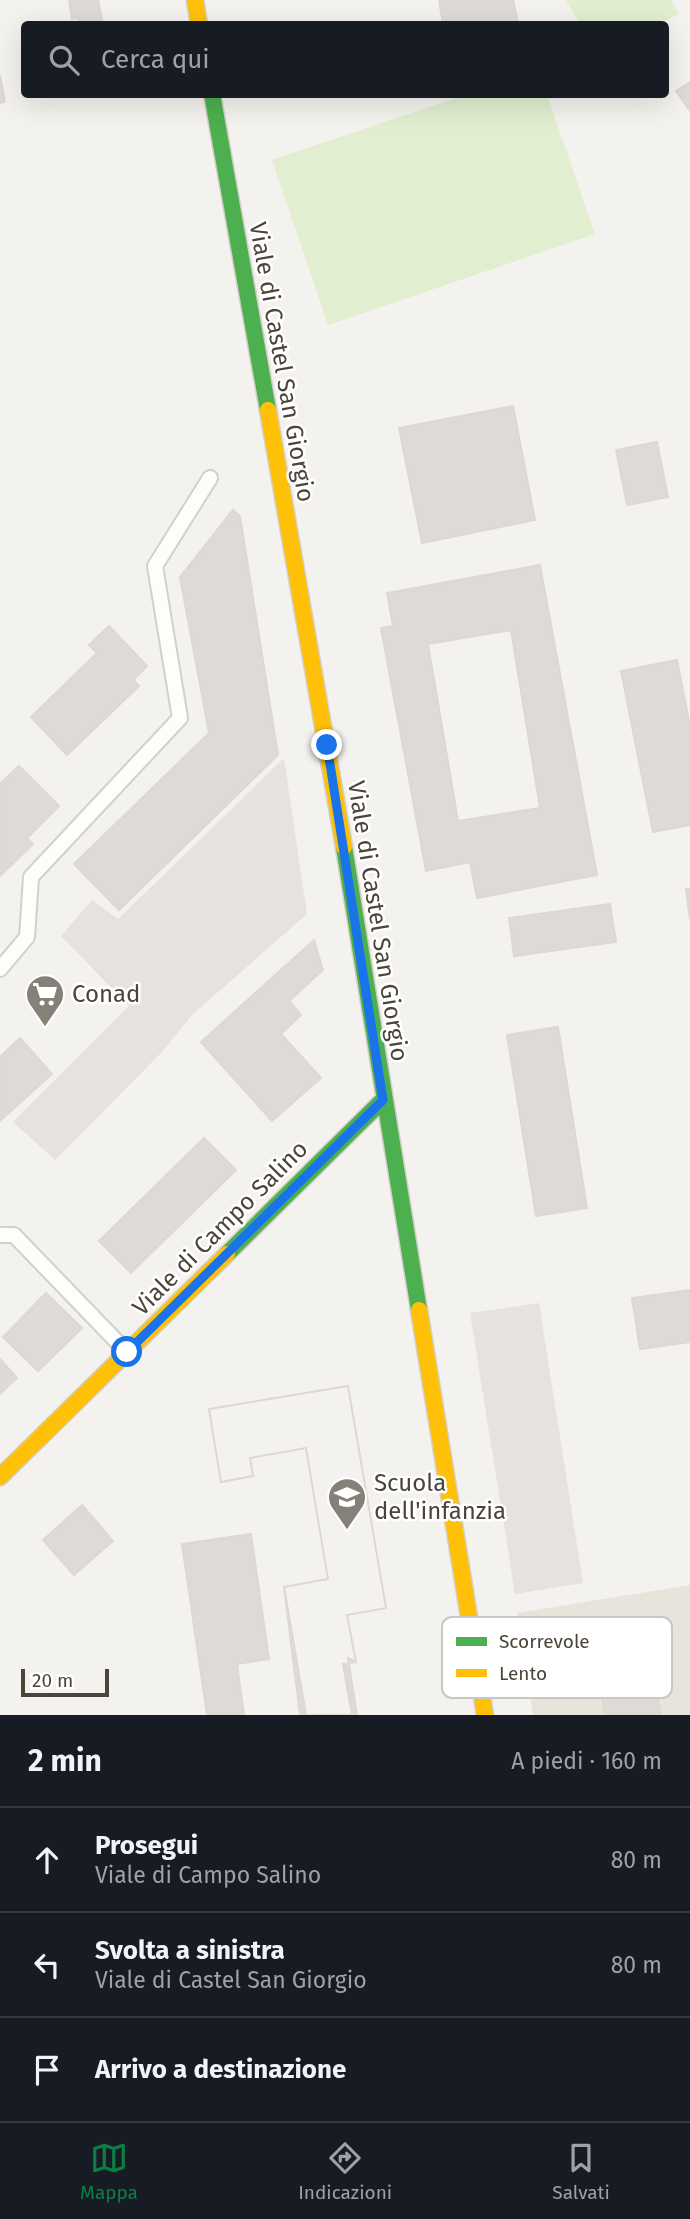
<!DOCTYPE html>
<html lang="it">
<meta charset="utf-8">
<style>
:root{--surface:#171b24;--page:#20242c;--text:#f1f3f6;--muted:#9ea1a6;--line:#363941;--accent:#0b8043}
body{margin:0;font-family:"Fira Sans",sans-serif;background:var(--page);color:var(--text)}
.scale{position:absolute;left:21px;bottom:18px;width:88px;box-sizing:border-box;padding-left:7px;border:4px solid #4b4439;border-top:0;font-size:19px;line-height:24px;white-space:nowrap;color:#4b4439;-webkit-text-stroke:5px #fff;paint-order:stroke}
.stop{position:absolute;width:21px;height:21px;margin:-16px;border:5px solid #1a73e8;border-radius:50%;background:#fff}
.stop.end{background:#1a73e8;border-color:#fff;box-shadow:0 2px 7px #0008}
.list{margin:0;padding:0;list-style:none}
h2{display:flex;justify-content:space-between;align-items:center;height:91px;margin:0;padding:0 28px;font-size:30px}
h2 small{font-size:23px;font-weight:400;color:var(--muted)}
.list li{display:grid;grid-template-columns:46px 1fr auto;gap:21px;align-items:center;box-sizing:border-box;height:105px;padding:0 28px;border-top:2px solid var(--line)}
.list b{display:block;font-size:26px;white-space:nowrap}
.list p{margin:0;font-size:23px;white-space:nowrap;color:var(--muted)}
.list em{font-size:23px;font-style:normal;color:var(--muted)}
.icon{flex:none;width:38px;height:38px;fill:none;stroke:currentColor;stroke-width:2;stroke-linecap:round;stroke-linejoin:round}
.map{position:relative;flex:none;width:690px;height:1715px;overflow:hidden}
.search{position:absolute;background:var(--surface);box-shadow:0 7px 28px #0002;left:21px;right:21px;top:21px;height:77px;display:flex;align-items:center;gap:18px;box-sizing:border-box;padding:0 24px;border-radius:7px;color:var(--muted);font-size:26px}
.sheet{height:406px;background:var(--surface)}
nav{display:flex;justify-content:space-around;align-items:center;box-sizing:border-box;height:98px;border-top:2px solid var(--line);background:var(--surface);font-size:19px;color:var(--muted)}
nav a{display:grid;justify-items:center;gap:4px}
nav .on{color:var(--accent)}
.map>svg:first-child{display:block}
.residential{fill:#e7e4dc}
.green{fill:#e1eecf}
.parking{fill:#e6e3df}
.building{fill:#dedbd6;stroke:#dcd9d4;stroke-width:2;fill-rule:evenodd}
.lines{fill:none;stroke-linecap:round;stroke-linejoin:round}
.lane-casing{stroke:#d2d0cb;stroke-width:18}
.fast-casing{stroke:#d3cfc5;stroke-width:19}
.slow-casing{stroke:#d3cfc5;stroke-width:19}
.lane{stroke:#fdfdfc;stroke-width:14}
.fast{stroke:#4caf50;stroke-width:16}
.slow{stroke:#ffc107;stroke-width:16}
.route{stroke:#1a73e8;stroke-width:9}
.labels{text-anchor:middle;stroke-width:5;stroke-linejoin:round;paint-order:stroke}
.street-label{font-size:24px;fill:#4b4439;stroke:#fff}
.poi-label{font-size:24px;fill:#4b4439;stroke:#fff;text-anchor:start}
.key{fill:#fff;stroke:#c9c7c4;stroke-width:2}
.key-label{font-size:19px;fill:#4b4439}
</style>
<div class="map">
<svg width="690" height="1715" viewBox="0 0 690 1715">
<rect width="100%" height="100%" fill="#f4f2ee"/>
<!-- residential -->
<path class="residential" d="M690 1585V1715H533L517 1613Z"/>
<!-- green -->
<path class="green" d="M566 0H671L679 14 660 24H580Z
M464 95H547L595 234 328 325 272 160Z"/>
<!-- parking -->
<path class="parking" d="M284 758 307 914 192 1015 162 1052 55 1160 13 1122 129 1006 61 936 92 900 118 919Z
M539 1303 583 1583 515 1594 470 1313Z"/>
<!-- building -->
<path class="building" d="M69 0H98L103 24H79L78 18 72 19Z
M439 0H513L518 22 443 24Z
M0 75 5 102 0 103Z
M690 82V111L676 91Z
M513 406 535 520 422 543 399 428Z
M657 442 668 497 627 505 616 450Z
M233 510 240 516 278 755 119 910 74 864 209 733 180 577Z
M540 565 597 875 477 898 470 862 426 871 381 628 393 626 387 593ZM511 630 540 808 458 821 428 644Z
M109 626 147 666 133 680 139 686 67 755 31 717 97 653 89 645Z
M677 660 690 726V825L653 832 621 671Z
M19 766 59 806 27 838 33 844 0 876V784Z
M686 889H690V919Z
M610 904 616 942 514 956 509 918Z
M314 940 323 970 289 1001 301 1015 281 1034 321 1078 272 1121 201 1042Z
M558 1027 587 1208 536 1216 507 1035Z
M20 1038 52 1074 0 1121V1057Z
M204 1138 236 1170 131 1273 99 1241Z
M690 1290V1342L640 1349 632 1298Z
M46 1293 82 1328 38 1371 3 1337Z
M0 1359 17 1378 0 1394Z
M348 1386 386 1608 347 1615 356 1662 343 1664 352 1715H306L284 1587 328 1579 306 1448 250 1458 253 1476 221 1482 209 1409Z
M348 1386 386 1608 347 1615 356 1662 348 1658 357 1715H300L284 1587 328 1579 306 1448 250 1458 253 1476 221 1482 209 1409Z
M82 1505 113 1541 74 1575 43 1540Z
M251 1534 269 1659 237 1664 244 1715H207L182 1544Z
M647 1640 661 1715H605L593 1650Z"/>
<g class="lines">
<defs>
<path id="lane" d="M0 969 27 937 31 877 180 718 155 566 210 478
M0 1235H14L126 1351"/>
<path id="fast" d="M212 94 268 410
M344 847 419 1310
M227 1254 383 1100"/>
<path id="slow" d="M195 0 199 24
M268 410 344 847
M419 1310 485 1715
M0 1477 227 1254"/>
</defs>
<!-- lane casing -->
<use href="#lane" class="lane-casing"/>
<!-- fast casing -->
<use href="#fast" class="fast-casing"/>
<!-- slow casing -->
<use href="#slow" class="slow-casing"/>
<!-- lane -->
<use href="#lane" class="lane"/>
<!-- fast -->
<use href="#fast" class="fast"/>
<!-- slow -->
<use href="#slow" class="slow"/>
</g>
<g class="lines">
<!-- route -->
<path class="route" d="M127 1352 383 1100 327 745"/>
</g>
<!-- icons -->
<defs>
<symbol id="supermarket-pin" viewBox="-11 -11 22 30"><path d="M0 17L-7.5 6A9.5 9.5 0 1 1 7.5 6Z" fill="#868178" stroke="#fff"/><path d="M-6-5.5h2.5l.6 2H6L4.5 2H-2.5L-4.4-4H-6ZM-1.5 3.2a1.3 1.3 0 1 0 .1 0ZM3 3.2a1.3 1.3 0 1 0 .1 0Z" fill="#fff"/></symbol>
<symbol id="school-pin" viewBox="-11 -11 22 30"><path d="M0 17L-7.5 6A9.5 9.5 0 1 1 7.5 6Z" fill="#868178" stroke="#fff"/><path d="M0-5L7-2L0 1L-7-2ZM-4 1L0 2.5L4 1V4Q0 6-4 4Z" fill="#fff"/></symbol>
</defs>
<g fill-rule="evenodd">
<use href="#supermarket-pin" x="23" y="972" width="44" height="60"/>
<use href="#school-pin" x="325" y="1475" width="44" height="60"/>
</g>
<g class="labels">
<!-- street labels -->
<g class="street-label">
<text transform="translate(282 362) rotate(80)" y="8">Viale di Castel San Giorgio</text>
<text transform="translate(378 921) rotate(81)" y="8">Viale di Castel San Giorgio</text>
<text transform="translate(220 1228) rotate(-45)" y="8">Viale di Campo Salino</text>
</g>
<!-- poi labels -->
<g class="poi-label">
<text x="72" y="1002">Conad</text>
<text x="374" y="1491">Scuola<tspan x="374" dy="28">dell'infanzia</tspan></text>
</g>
</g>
<!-- legend -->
<rect x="442" y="1617" width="230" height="81" rx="10" class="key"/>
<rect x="456" y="1637" width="31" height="9" fill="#4caf50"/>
<rect x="456" y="1669" width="31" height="8" fill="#ffc107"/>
<g class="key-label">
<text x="499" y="1648">Scorrevole</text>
<text x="499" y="1680">Lento</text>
</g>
</svg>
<div class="scale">20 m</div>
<div class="stop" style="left:127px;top:1352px"></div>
<div class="stop end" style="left:327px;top:745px"></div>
<div class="search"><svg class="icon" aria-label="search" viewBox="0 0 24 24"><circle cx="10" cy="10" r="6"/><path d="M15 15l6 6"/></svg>Cerca qui</div>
</div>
<section class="sheet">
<h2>2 min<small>A piedi · 160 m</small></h2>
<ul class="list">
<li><svg class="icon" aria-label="ahead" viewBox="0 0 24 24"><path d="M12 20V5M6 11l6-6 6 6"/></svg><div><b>Prosegui</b><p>Viale di Campo Salino</p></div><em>80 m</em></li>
<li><svg class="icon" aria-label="left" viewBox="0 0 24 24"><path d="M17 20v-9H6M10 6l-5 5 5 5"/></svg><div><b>Svolta a sinistra</b><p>Viale di Castel San Giorgio</p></div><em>80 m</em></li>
<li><svg class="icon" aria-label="arrive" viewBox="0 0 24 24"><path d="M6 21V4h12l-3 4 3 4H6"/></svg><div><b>Arrivo a destinazione</b></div></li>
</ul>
</section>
<nav>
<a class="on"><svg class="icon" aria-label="map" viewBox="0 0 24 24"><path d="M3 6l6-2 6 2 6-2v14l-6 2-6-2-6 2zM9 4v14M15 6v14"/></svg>Mappa</a>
<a><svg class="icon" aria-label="directions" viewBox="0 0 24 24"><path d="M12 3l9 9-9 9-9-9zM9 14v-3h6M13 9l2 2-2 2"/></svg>Indicazioni</a>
<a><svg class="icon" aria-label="saved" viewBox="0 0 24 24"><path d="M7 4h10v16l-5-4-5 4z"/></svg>Salvati</a>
</nav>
